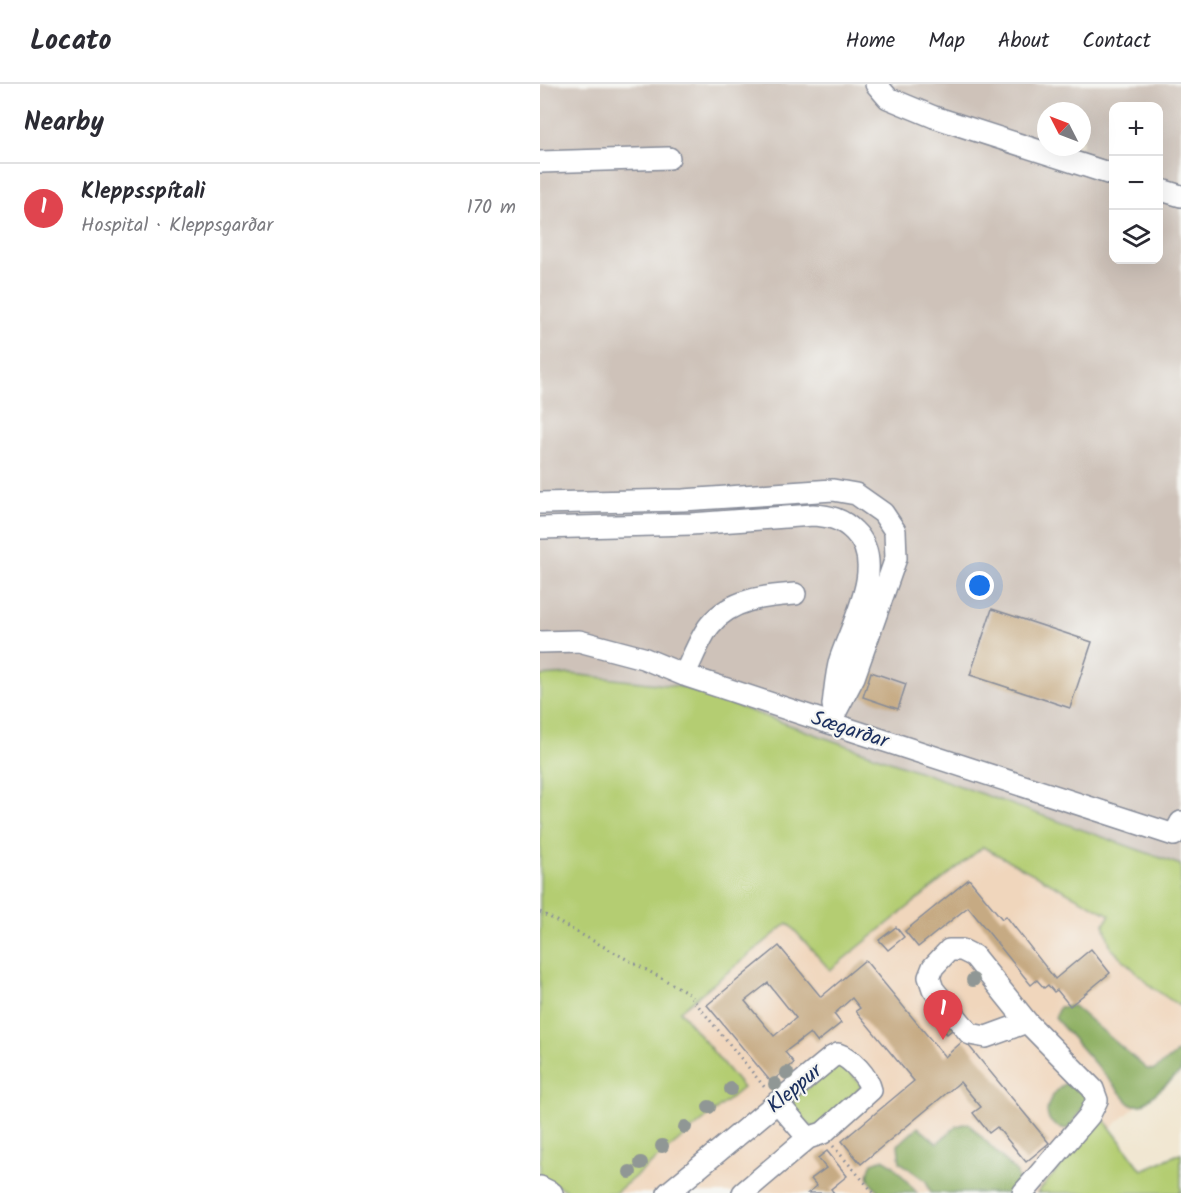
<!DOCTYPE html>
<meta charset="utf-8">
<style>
:root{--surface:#fff;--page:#f7f7f7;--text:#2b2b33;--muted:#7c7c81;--line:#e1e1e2;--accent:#db2777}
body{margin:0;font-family:Kalam,sans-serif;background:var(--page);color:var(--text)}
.controls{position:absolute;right:18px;top:18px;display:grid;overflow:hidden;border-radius:12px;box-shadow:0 6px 24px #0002}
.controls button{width:54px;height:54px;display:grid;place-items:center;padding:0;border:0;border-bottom:2px solid var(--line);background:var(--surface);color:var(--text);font:30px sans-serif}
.compass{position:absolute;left:497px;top:18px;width:54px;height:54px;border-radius:50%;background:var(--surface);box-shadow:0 6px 24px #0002;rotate:312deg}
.you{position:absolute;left:440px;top:502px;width:21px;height:21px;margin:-15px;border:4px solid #fff;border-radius:50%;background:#1a73e8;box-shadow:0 0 0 9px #1a73e833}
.badge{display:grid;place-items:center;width:39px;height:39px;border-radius:50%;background:var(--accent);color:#fff;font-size:20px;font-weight:700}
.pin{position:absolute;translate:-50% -50px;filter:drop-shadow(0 2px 3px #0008)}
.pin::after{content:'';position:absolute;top:32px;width:21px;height:18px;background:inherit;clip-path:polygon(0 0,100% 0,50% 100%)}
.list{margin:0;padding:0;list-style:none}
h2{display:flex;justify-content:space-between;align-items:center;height:78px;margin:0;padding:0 24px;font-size:26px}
h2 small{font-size:20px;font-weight:400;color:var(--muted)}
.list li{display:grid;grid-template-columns:39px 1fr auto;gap:18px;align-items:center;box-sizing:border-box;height:90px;padding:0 24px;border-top:2px solid var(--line)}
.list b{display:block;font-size:22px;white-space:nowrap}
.list p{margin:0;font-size:20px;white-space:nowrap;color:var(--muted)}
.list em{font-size:20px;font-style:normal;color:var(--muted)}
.icon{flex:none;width:33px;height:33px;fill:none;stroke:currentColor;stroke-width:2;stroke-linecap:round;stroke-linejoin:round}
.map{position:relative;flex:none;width:641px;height:1109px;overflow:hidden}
header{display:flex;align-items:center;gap:36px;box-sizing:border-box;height:84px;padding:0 30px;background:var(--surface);border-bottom:2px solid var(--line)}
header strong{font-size:28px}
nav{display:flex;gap:33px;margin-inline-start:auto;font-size:21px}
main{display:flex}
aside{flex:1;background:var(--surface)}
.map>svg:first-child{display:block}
.built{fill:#f0d6bc}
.industrial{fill:#cec2b9;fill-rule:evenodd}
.green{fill:#b4cd72;stroke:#687e68;stroke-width:1.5}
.forest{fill:#8fb064;stroke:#557061;stroke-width:1.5}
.building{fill:#c6aa83;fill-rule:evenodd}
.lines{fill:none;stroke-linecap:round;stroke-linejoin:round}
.minor-casing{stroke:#868b98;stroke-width:24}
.path{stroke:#868b98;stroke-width:3;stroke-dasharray:1.5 4.5;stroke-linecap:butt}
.minor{stroke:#fff;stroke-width:21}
.tree{fill:#909795}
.labels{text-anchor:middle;stroke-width:4.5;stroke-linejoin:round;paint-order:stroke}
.street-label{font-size:21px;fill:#1b2f5e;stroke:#f6f6f2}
</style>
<header>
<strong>Locato</strong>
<nav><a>Home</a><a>Map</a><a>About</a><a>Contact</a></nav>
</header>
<main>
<aside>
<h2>Nearby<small></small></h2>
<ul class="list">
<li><span class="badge" style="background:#e0444e">1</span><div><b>Kleppsspítali</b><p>Hospital · Kleppsgarðar</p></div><em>170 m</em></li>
</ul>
</aside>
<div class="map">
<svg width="641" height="1109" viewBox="0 0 641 1109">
<rect width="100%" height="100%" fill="#f6f6f2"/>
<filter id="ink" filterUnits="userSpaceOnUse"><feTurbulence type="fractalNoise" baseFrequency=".0167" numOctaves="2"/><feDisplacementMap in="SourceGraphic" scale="12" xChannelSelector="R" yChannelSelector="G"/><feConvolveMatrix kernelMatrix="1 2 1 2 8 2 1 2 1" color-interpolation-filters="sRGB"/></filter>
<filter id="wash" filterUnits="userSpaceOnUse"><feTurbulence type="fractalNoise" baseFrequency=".008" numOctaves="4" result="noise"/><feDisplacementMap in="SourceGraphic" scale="24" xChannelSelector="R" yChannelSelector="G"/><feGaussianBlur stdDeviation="1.35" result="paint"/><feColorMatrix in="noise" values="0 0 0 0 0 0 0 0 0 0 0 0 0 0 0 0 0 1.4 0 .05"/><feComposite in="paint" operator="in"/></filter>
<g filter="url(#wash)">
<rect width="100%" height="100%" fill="#f1e7d2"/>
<!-- built -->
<path class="built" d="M443 763 579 836 641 905V986L586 1031 497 1109H75L203 1004 140 927 248 839 291 886Z"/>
<!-- industrial -->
<path class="industrial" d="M0 0H641V781L143 603 31 590 0 592ZM574 22H618V176H574ZM506 27H542V63H506Z"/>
<!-- green -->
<path class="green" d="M31 590 143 603 641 781V923L613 904 571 864 564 840 570 831 443 763 290 886 248 839 140 927 203 1004 75 1109H31L0 1093V592Z
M300 977 322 1002 284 1042 271 1043 253 1023 252 1017Z
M563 1034 602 1086 641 1069V1109H497Z"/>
<!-- forest -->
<path class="forest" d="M534 922 607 985 614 986 641 966V988L602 1021H591L515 934 519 923Z
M536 995 546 1006 545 1021 528 1045C490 1041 511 1001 536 995Z
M428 1039 477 1089 479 1103 473 1109H391L386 1097 360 1078 358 1061 378 1043 397 1059 417 1042Z
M343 1075 353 1081 377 1109H340C330 1098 324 1094 332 1079Z"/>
<g id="blocks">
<!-- building -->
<path class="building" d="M452 525 552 558 530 624 430 591Z
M331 588 366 600 358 625 323 613Z
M429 795 462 835 466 832 515 895 551 865 570 889 530 922 517 906 514 908 508 901 504 904 497 896 491 901 428 823 378 863 365 847Z
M356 843 364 853 348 866 339 856Z
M239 862 281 913 325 876 405 973 424 956 509 1059 486 1078 457 1043 449 1049 433 1029 441 1023 420 998 321 1080 302 1057 374 997 316 927 320 924 312 914 294 930 301 939 277 958 270 949 245 968 254 979 231 998 167 921ZM228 899 256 934 234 952 205 917Z
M405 926 417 942 407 950 395 935Z
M287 1067 307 1092 291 1105 294 1109H268L277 1102 271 1095 286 1084 278 1074Z"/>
</g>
</g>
<g filter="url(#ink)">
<use href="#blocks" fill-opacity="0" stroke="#868b98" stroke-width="1.5"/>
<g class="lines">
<defs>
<path id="minor" d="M336 0 348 14 394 33 574 91
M0 78 129 74
M618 105 641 112
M0 419 143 416 293 406 316 410 343 429 355 447 356 474 314 593 290 639
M0 444 151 440 273 431C290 432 302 435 314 447 348 479 312 539 300 576 296 590 295 606 293 621
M0 558 39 557 103 574 144 591 290 639 634 751 641 738
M144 591C152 576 160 553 170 541 191 515 225 512 255 510
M409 866H422L434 872 487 938 446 953 430 950 393 905 389 893 393 883Z
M237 1018 268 1054
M0 1103 12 1109
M128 1109 292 973 298 970C311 974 328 993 331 1006L283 1049 268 1054 203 1109
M483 1109 549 1032 557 1016 553 1005 487 938"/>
</defs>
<!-- minor casing -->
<use href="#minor" class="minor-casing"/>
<!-- path -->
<path class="path" d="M0 828 147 908 226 1005
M293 1062 334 1109"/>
<!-- minor -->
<use href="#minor" class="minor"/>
</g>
<!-- trees -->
<g class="tree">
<circle cx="433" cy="896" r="7"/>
<circle cx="247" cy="989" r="7"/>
<circle cx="235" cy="1000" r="7"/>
<circle cx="191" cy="1005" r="7"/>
<circle cx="169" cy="1023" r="7"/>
<circle cx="145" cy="1043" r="7"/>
<circle cx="122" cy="1062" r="7"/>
<circle cx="101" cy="1079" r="7"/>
<circle cx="90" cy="1088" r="7"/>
</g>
</g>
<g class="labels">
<!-- street labels -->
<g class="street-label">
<text transform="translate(310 645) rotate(18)" y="7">Sægarðar</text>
<text transform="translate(254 1004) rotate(-40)" y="7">Kleppur</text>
</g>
</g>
</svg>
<div class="controls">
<button>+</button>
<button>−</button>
<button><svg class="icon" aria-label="layers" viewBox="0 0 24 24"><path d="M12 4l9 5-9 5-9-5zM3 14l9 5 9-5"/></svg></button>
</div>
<svg class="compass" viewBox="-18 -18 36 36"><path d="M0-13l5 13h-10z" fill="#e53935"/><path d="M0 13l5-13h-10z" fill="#7c7c81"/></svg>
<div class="you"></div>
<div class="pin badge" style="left:403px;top:956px;background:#e0444e">1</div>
</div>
</main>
